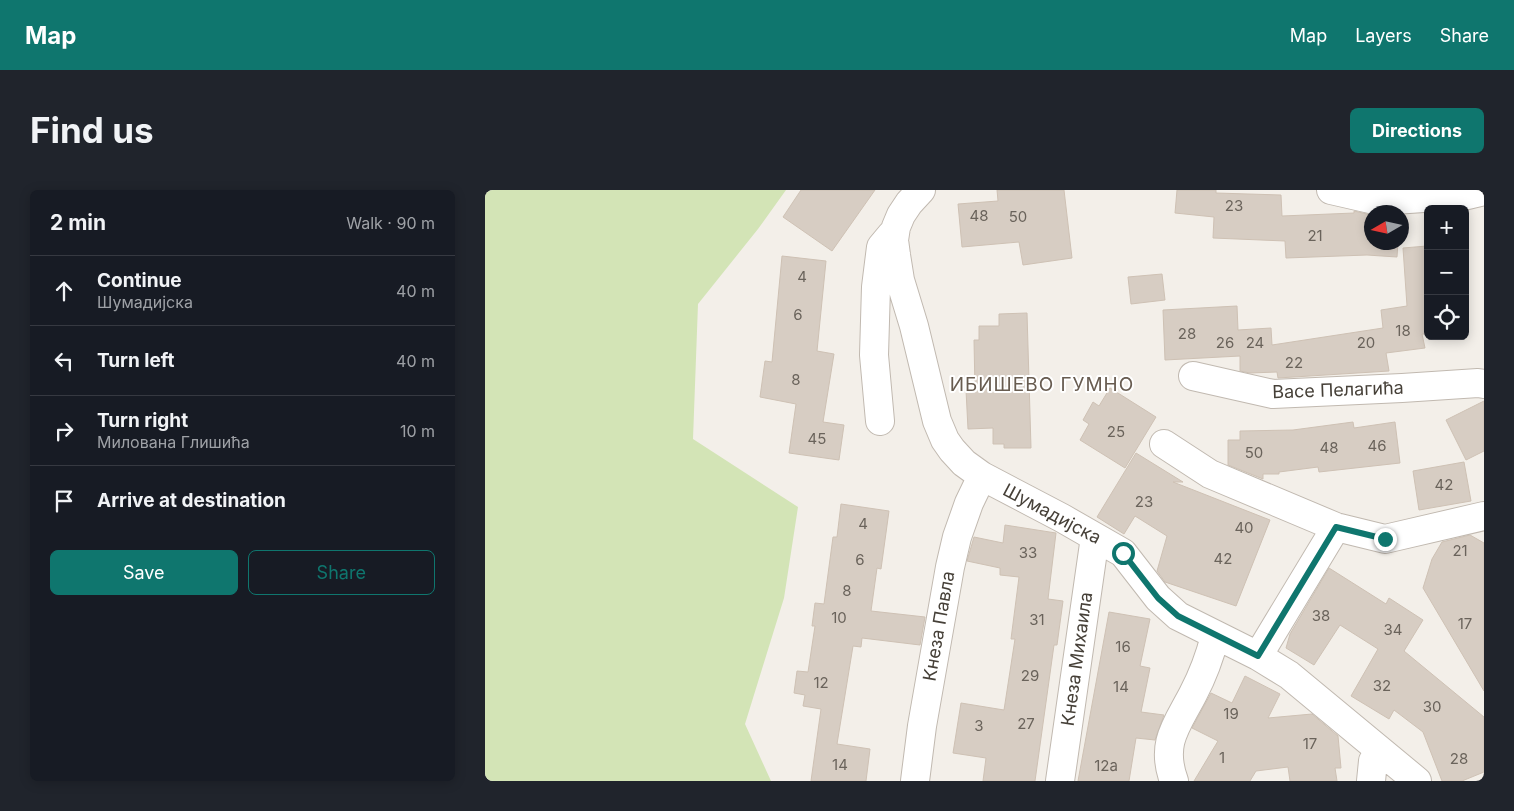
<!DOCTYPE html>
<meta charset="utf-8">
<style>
:root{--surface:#171b24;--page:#20242c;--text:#f1f3f6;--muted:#9ea1a6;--line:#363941;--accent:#0f766e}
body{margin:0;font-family:Inter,sans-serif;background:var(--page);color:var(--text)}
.controls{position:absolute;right:15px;top:15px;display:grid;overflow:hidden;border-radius:8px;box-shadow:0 2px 12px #0003}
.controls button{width:45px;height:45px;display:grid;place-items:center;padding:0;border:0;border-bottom:1px solid var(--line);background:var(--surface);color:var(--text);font:25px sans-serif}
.compass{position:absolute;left:879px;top:15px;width:45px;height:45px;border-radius:50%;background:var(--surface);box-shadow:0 2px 12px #0003;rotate:261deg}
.stop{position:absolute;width:15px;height:15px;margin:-11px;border:4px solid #0f766e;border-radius:50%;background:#fff}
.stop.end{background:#0f766e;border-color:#fff;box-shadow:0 1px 5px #0008}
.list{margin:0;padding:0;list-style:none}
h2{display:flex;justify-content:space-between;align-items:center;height:65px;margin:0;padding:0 20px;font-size:21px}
h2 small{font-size:16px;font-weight:400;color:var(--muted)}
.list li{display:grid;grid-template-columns:32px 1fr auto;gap:15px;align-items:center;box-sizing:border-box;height:70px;padding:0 20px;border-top:1px solid var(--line)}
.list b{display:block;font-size:19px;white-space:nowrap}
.list p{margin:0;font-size:16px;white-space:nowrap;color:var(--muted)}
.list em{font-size:16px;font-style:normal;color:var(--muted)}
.actions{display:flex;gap:10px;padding:15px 20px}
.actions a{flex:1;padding:11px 0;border:1px solid var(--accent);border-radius:8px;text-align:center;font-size:18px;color:var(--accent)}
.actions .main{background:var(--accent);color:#fff}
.icon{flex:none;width:28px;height:28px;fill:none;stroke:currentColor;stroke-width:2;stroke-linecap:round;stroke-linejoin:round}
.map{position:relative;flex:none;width:999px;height:591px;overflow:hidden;border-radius:8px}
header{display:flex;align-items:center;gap:30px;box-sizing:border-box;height:70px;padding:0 25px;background:var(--accent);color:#fff}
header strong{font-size:24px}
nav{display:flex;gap:28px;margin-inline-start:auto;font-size:18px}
.intro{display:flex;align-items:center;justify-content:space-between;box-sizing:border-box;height:120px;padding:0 30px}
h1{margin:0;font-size:35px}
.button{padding:12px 22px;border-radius:8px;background:var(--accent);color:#fff;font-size:18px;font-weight:700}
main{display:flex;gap:30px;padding:0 30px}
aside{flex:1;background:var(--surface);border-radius:8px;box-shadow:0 2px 12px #0003}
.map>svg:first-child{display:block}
.green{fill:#d3e4b6}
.building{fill:#d7cdc3;stroke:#cec1b4}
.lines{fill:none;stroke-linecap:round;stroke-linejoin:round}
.minor-casing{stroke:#c1b9b0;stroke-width:30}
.minor{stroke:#fff;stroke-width:28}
.route{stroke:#0f766e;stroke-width:6}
.labels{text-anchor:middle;stroke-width:4;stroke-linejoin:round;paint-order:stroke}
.number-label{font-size:15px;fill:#6a635b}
.street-label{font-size:18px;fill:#464038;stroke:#fff}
.neighbourhood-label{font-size:19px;letter-spacing:1px;fill:#685c50;stroke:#fff}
</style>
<header>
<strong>Map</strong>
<nav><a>Map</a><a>Layers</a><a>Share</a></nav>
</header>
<div class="intro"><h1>Find us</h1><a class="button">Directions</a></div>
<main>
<aside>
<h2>2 min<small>Walk · 90 m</small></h2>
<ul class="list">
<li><svg class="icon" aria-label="ahead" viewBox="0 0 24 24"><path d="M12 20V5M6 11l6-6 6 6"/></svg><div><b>Continue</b><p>Шумадијска</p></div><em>40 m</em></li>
<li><svg class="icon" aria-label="left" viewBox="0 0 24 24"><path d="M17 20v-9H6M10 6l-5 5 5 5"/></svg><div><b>Turn left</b></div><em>40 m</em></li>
<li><svg class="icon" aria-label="right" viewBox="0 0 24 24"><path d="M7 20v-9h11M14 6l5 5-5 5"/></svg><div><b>Turn right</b><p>Милована Глишића</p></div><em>10 m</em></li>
<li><svg class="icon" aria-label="arrive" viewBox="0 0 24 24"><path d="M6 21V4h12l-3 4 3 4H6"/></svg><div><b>Arrive at destination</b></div></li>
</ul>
<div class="actions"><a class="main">Save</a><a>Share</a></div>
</aside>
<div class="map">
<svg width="999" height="591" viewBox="0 0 999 591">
<rect width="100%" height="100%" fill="#f3efe9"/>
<!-- green -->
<path class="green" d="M0 0H301L273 39 213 114 208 249 313 317 299 408 260 534 286 591H0Z"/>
<!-- building -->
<path class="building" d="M316 0H390L347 61 298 27Z
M512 0H579L587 68 538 75 534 52 477 57 473 14 513 11Z
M692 0H731V3L796 5 797 26 869 23V21L886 25V52H913L912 67 882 65 801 68 800 51 728 48 729 27 690 23Z
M942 56 943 144H937L940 158 901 163 904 181 793 188 792 182 765 183 755 181V166L680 170 678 120 752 116 753 140 786 138 787 155 898 138 896 120 922 116 918 58Z
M297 66 341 71 332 161 349 164 338 232 359 235 354 270 304 263 311 214 275 207 280 171 287 172Z
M677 84 680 110 646 114 643 87Z
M542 123 546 258H519V254H508V238L483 239 481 200H490L489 150H494V136H514V124Z
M625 198 671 227 640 278 595 250 604 234 598 230 608 212 614 216Z
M999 211V261L981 270 961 230Z
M868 232 869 238 910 232 915 273 834 282 833 277 794 282V284H778V289L743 275V250H755V241L808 240Z
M651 263 698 292H688L785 330 751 416 680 392 672 381 682 346 650 326 639 344 612 327Z
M979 272 986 311 934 320 928 281Z
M356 314 404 321 396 379 392 378 386 421 440 427 435 455 377 448 376 457 368 456 352 554 385 559 381 591H326L336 519 318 516 320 505 309 503 312 481 323 482 330 436H327L330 413 339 414 348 347H352Z
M520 335 571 343 563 409 578 411 572 455H569L550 591H498L501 568 468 563 476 513 519 520 530 449H526L534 387 515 385V378L482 371 489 347 518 353Z
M985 345 999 353V501L938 398 947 369 957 352Z
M844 378 901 414 904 408 938 430 919 461 999 527V582L977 591H957L938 542 909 520 904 529 866 506 893 459 855 435 829 475 801 458 805 444Z
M624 422 665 429 655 476 665 478 656 522 679 525 670 550 651 548 644 591H593Z
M760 486 795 504 783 528 827 524 853 546 856 578H850L852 591H805L803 577 771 581 765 591H709L733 551 707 538 726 503 747 513Z"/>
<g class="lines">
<defs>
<path id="minor" d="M436 0 424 13 416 25 411 37 409 50 411 65 415 90 429 136 452 231 460 250 467 260 479 273 497 286 577 328 638 363 673 408 693 426 773 466 804 485 932 591
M846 0 894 11 983 5 999 1
M708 186 788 204 917 198 993 193 999 194
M395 231 389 165 391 97 396 57 406 45
M679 254 725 284 851 337 900 349 999 326
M773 466 851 337
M430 591 437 536 465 377 472 347 484 313 497 286
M575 591 610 347
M689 591C675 553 692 535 708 504 718 485 725 466 730 446
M886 591 888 571 898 564"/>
</defs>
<!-- minor casing -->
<use href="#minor" class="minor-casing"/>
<!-- minor -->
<use href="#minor" class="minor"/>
</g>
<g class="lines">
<!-- route -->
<path class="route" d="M638 363 673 408 693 426 773 466 851 337 900 349"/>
</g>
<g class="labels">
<!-- number labels -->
<g class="number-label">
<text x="749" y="21">23</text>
<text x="494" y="31">48</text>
<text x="533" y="32">50</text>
<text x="830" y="51">21</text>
<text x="317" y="92">4</text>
<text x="313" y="130">6</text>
<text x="918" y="146">18</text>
<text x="702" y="149">28</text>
<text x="740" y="158">26</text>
<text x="770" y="158">24</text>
<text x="881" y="158">20</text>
<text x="809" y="178">22</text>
<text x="311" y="195">8</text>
<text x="631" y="247">25</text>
<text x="332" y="254">45</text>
<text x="892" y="261">46</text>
<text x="844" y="263">48</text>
<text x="769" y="268">50</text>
<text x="959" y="300">42</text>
<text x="659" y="317">23</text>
<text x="378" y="339">4</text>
<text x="759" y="343">40</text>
<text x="975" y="366">21</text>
<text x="543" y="368">33</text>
<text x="738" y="374">42</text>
<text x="375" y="375">6</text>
<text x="362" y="406">8</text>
<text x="836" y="431">38</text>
<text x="354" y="433">10</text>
<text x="552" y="435">31</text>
<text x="980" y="439">17</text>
<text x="908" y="445">34</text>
<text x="638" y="462">16</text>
<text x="545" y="491">29</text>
<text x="336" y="498">12</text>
<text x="897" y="501">32</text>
<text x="636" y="502">14</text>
<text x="947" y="522">30</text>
<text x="746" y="529">19</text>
<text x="541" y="539">27</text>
<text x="494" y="541">3</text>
<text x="825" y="559">17</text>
<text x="737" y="573">1</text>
<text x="974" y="574">28</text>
<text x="355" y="580">14</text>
<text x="621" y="581">12a</text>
</g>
<!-- street labels -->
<g class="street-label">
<text transform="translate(853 200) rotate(-2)" y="6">Васе Пелагића</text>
<text transform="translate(567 324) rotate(28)" y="6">Шумадијска</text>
<text transform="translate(454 436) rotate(-80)" y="6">Кнеза Павла</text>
<text transform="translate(592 469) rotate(-82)" y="6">Кнеза Михаила</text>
</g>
<!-- neighbourhood labels -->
<g class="neighbourhood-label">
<text x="557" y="201">ИБИШЕВО ГУМНО</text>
</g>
</g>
</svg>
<div class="controls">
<button>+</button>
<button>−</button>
<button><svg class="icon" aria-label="locate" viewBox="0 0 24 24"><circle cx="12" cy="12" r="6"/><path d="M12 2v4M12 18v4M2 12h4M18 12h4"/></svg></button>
</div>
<svg class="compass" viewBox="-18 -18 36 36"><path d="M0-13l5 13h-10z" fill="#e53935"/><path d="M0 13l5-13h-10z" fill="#9ea1a6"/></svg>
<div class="stop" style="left:638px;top:363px"></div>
<div class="stop end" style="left:900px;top:349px"></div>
</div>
</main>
